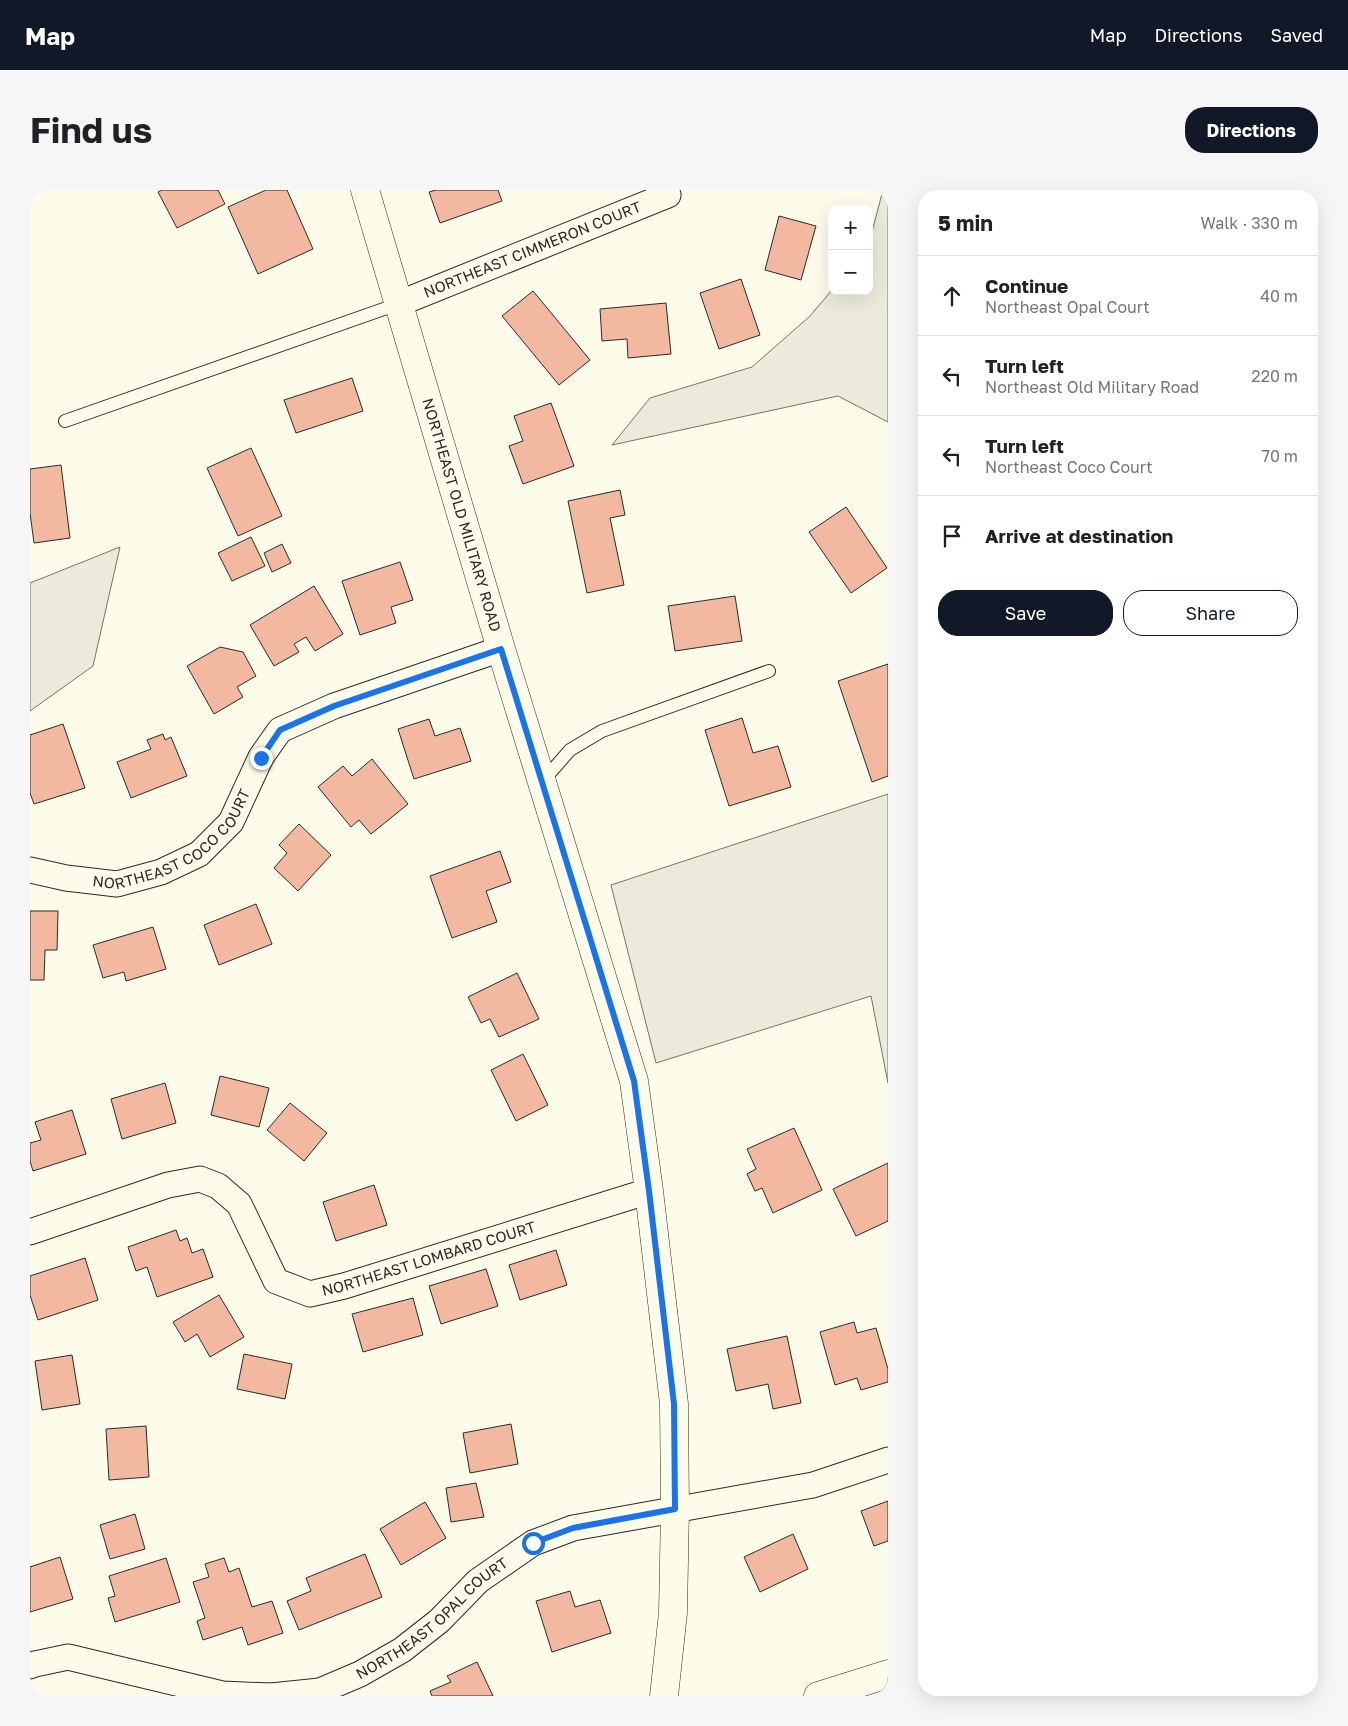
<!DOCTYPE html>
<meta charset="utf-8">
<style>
:root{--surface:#fff;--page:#f6f6f6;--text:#202124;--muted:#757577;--line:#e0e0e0;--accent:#111827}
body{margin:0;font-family:"Golos Text",sans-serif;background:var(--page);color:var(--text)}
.controls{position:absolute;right:15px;top:15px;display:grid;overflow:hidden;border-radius:10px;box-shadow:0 5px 20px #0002}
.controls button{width:45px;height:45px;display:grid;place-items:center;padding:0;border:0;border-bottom:1px solid var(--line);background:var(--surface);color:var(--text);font:25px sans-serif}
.stop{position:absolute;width:15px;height:15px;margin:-11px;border:4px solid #1a73e8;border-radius:50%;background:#fff}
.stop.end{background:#1a73e8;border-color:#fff;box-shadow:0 1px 5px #0008}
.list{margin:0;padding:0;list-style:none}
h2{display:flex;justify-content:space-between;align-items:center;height:65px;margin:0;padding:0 20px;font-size:21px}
h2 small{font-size:16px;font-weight:400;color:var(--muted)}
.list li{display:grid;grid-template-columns:32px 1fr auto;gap:15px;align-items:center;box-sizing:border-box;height:80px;padding:0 20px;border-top:1px solid var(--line)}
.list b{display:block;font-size:19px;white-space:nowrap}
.list p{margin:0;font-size:16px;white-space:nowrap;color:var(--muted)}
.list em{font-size:16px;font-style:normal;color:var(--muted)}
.actions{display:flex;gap:10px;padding:15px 20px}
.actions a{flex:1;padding:11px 0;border:1px solid var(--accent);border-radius:20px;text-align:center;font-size:18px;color:var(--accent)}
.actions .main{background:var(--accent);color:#fff}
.icon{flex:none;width:28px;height:28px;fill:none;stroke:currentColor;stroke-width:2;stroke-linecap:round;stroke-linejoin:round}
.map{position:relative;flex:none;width:858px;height:1506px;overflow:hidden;border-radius:20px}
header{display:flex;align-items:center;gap:30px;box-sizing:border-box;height:70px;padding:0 25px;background:var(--accent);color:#fff}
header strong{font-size:24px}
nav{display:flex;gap:28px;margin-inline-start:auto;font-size:18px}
.intro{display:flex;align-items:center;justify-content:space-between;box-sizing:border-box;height:120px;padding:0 30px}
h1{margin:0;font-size:35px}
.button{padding:12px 22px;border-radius:20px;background:var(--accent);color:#fff;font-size:18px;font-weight:700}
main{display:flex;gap:30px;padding:0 30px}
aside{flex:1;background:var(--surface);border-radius:20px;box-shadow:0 5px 20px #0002}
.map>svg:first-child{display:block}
.green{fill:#ecebdb;stroke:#74746e}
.building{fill:#f2b8a0;stroke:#2b2b2b}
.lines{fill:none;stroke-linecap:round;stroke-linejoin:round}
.service-casing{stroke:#2b2b2b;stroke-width:14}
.minor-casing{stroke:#2b2b2b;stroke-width:27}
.tertiary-casing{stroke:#2b2b2b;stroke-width:29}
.service{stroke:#fdfbea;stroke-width:12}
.minor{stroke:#fdfbea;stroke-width:25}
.tertiary{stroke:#fdfbea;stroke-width:28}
.route{stroke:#1a73e8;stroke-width:6}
.labels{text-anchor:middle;stroke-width:4;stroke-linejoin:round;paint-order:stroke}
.street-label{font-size:15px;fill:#2b2b2b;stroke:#fdfbea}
</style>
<header>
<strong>Map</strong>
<nav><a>Map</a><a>Directions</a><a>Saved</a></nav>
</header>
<div class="intro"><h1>Find us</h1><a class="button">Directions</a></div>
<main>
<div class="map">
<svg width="858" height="1506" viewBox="0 0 858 1506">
<rect width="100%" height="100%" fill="#fdfbea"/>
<!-- green -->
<path class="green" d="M853 0H856L858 12V232L808 206 582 255 620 208 722 177 780 126 802 100V101H839V53Z
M90 357 63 476 0 521V393Z
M858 604V893L841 806 626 873 581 695Z"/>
<!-- building -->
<path class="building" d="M132 0H188L195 14 147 38 128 2Z
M236 0H257L283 59 228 84 198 17Z
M406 0H468L472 11 410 33 399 2Z
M749 26 786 36 771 90 735 80Z
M711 89 730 145 689 159 670 103Z
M503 101 560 170 529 195 472 126Z
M636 113 641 164 598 168 597 149 572 151 570 119Z
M322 188 333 221 266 243 254 210Z
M521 213 544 276 493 294 479 256 493 251 484 226Z
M221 258 252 326 208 346 177 278Z
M31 275 40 348 4 353 0 323V279Z
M590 300 595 325 580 328 594 395 557 403 538 311Z
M816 317 857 378 821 403 779 342Z
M221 347 235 376 202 391 188 363Z
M252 354 261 373 242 382 234 363Z
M370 372 383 410 361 417 366 433 330 445 312 391Z
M284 396 313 444 285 461 276 447 264 454 269 462 244 476 220 435Z
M705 406 712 451 645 461 638 416Z
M190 457 213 462 226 486 207 497 213 507 184 524 157 476Z
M858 474V586L842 592 808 491Z
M712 528 723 563 748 556 761 597 699 616 675 540Z
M399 529 405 546 430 538 441 571 384 589 368 539Z
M33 534 55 598 4 614 0 603V545Z
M133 544 135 550 141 547 157 586 101 608 87 572 121 559 117 550Z
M342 569 378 614 341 644 329 630 321 637 288 597 313 576 322 586Z
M269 634 301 665 268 701 244 678 257 663 249 655Z
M470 661 481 692 456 701 467 732 422 748 400 686Z
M226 714 242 754 189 775 174 735Z
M0 721H28L27 760H15L14 790H0Z
M123 737 136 779 96 791 94 782 73 788 63 755Z
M487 783 509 829 469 847 460 829 451 833 438 807Z
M493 864 518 915 486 931 461 880Z
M190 886 239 898 229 937 181 925Z
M135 893 146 933 92 949 81 909Z
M260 913 297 943 274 971 237 940Z
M42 920 56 964 3 981 0 971V953L11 950 5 932Z
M764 938 792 1000 743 1023 732 998 725 1001 717 984 726 979 717 959Z
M858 973V1031L826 1046 803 999Z
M344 995 357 1035 306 1051 293 1012Z
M146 1040 150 1051 157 1048 162 1063 173 1059 183 1087 127 1107 117 1077 106 1081 98 1057Z
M526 1060 537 1095 490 1110 479 1075Z
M55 1068 68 1110 8 1130 0 1105V1086Z
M456 1079 468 1116 411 1134 399 1096Z
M189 1105 214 1147 180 1167 167 1144 155 1152 143 1132Z
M383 1108 393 1145 333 1162 322 1124Z
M824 1132 827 1143 846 1138 858 1179V1192L831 1200 827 1188 805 1195 790 1142Z
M757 1146 771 1213 743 1219 738 1194 706 1201 697 1159Z
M214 1164 262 1174 255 1209 207 1199Z
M42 1165 50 1214 12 1220 5 1171Z
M481 1234 488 1274 440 1283 433 1243Z
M116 1236 119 1287 79 1290 76 1239Z
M446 1293 454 1327 421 1332 416 1298Z
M858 1311V1351L844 1356 831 1321Z
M395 1312 416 1348 371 1375 350 1339Z
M105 1324 115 1359 80 1369 70 1335Z
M763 1344 778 1379 730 1402 714 1367Z
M335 1364 352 1407 269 1440 257 1411 281 1401 276 1388Z
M30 1367 43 1409 0 1422V1377Z
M136 1368 150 1412 85 1432 78 1408 85 1406 79 1386Z
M194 1368 199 1382 209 1378 222 1417 242 1411 253 1443 218 1455 212 1437 173 1450 167 1431 175 1428 163 1392 179 1387 175 1374Z
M540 1401 545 1417 570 1410 581 1443 522 1462 506 1411Z
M447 1472 463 1506H402L400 1501 421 1492 417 1486Z"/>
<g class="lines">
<defs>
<path id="service" d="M35 231 368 114
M512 592 540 560 572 541 739 481"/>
<g id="minor">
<path id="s1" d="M368 114 638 5"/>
<path id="s2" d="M0 680 36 688 87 694 131 682 169 664 201 632 231 567 250 540 304 516 471 459"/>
<path id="s3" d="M0 1042 138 995 170 989 188 996 209 1014 246 1091 280 1104 314 1096 619 1001"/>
<path d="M0 1476 5 1474 38 1467 192 1504 240 1506"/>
<path id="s4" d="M241 1506 290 1501 330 1484 372 1460 409 1431 448 1391 503 1353 543 1338 783 1295 858 1270"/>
</g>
<g id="tertiary">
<path id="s5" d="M335 0 471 459 604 891 619 1001 644 1214 645 1319 643 1423 634 1506"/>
<path d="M788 1506 858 1484"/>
</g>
</defs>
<!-- service casing -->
<use href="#service" class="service-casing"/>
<!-- minor casing -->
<use href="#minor" class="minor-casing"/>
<!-- tertiary casing -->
<use href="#tertiary" class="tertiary-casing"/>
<!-- service -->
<use href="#service" class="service"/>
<!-- minor -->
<use href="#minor" class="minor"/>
<!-- tertiary -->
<use href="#tertiary" class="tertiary"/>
</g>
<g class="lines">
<!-- route -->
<path class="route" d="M231 568 250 540 304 516 471 459 604 891 619 1001 644 1214 645 1319 543 1338 503 1353"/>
</g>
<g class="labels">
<!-- street labels -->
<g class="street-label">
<text dy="5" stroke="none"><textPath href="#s1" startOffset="145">NORTHEAST CIMMERON COURT</textPath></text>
<text dy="5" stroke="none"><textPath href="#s5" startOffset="339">NORTHEAST OLD MILITARY ROAD</textPath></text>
<text dy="5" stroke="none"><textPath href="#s2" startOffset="160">NORTHEAST COCO COURT</textPath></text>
<text dy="5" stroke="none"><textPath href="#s3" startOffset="471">NORTHEAST LOMBARD COURT</textPath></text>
<text dy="5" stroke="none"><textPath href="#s4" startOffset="184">NORTHEAST OPAL COURT</textPath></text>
</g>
</g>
</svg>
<div class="controls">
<button>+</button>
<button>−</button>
</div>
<div class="stop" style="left:503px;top:1353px"></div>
<div class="stop end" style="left:231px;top:568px"></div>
</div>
<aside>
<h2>5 min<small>Walk · 330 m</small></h2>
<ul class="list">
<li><svg class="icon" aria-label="ahead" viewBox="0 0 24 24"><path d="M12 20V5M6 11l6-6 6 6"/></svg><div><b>Continue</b><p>Northeast Opal Court</p></div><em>40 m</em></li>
<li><svg class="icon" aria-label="left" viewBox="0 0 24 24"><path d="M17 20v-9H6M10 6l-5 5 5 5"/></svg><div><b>Turn left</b><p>Northeast Old Military Road</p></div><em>220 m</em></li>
<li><svg class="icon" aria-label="left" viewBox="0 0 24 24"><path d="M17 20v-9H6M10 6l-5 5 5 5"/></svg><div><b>Turn left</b><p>Northeast Coco Court</p></div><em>70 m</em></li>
<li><svg class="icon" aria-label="arrive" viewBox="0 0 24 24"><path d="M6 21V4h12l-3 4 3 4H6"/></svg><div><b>Arrive at destination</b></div></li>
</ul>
<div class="actions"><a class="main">Save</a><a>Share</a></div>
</aside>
</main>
